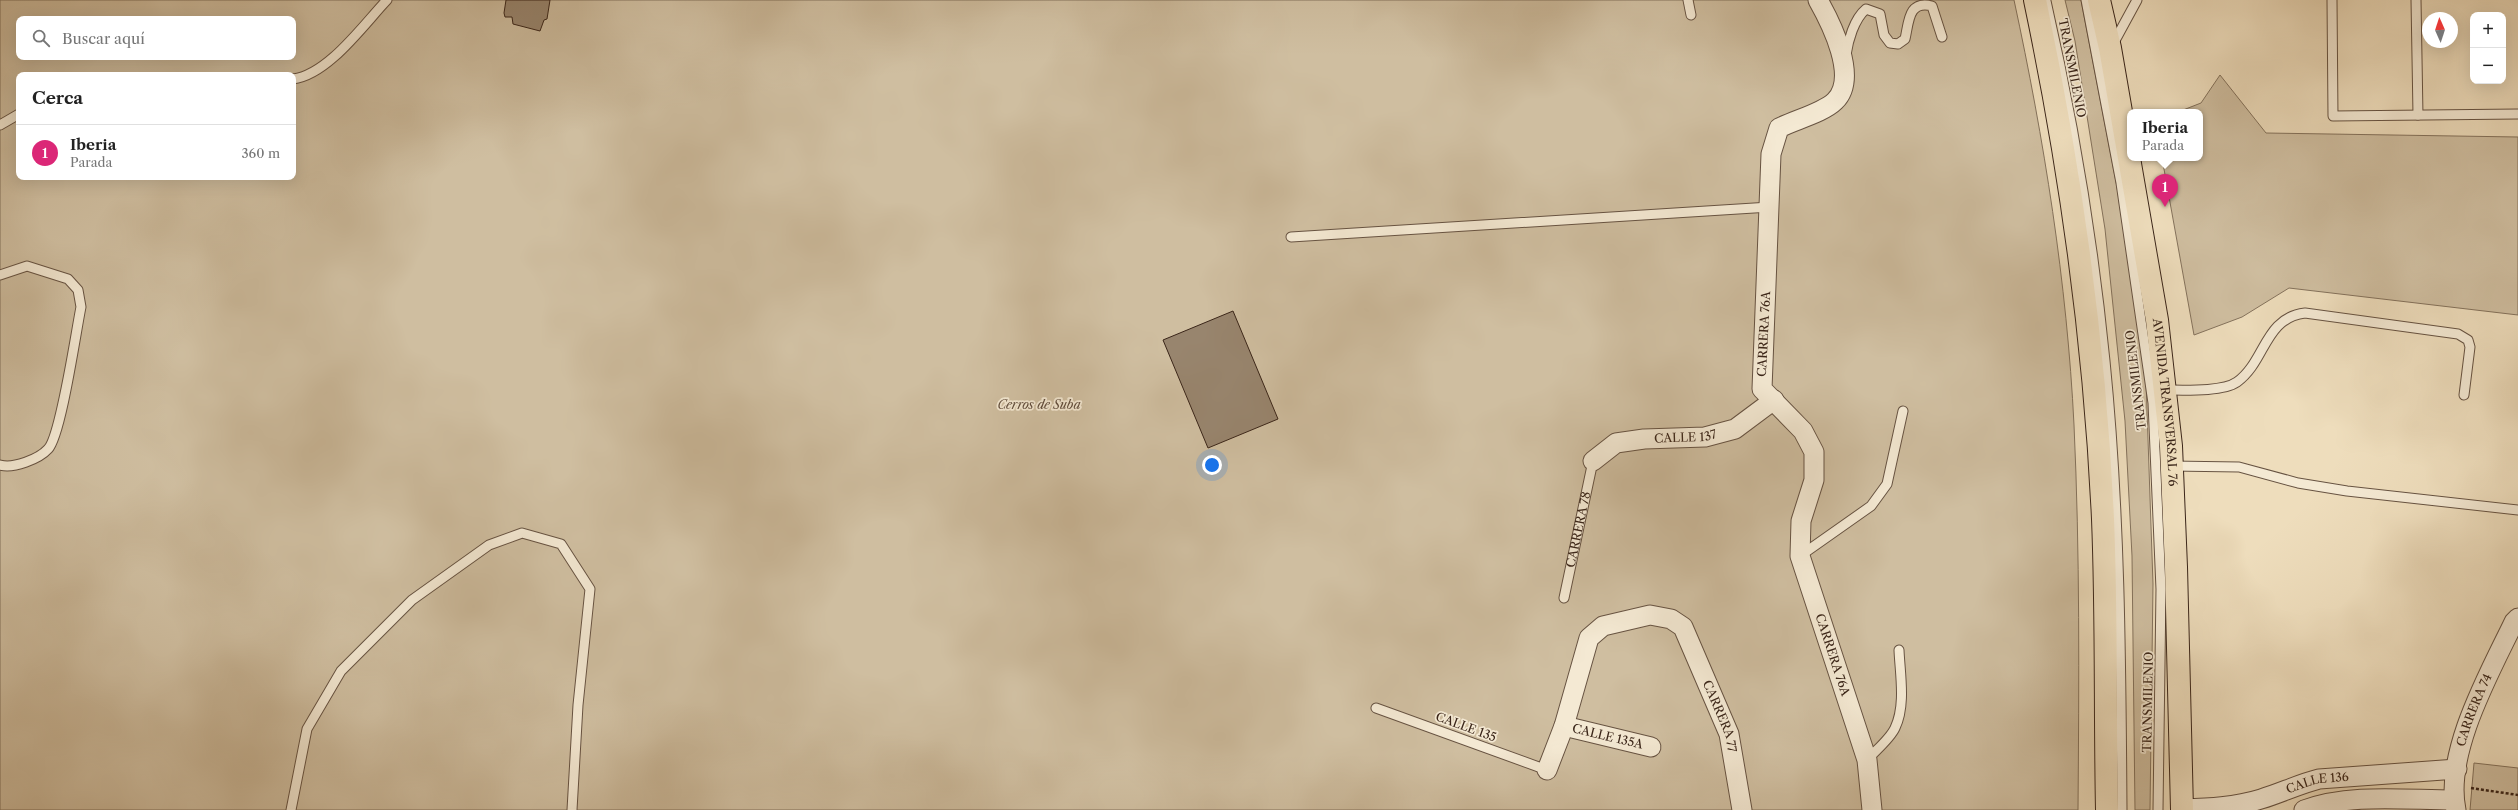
<!DOCTYPE html>
<html lang="es">
<meta charset="utf-8">
<style>
:root{--surface:#fff;--page:#f6f6f6;--text:#222;--muted:#767676;--line:#e0e0e0;--accent:#db2777}
body{margin:0;font-family:"Libre Caslon Text",serif;background:var(--page);color:var(--text)}
.controls{position:absolute;right:12px;top:12px;display:grid;overflow:hidden;border-radius:8px;box-shadow:0 4px 16px #0002}
.controls button{width:36px;height:36px;display:grid;place-items:center;padding:0;border:0;border-bottom:1px solid var(--line);background:var(--surface);color:var(--text);font:20px sans-serif}
.compass{position:absolute;left:2422px;top:12px;width:36px;height:36px;border-radius:50%;background:var(--surface);box-shadow:0 4px 16px #0002;rotate:357deg}
.you{position:absolute;left:1212px;top:465px;width:14px;height:14px;margin:-10px;border:3px solid #fff;border-radius:50%;background:#1a73e8;box-shadow:0 0 0 6px #1a73e833}
.badge{display:grid;place-items:center;width:26px;height:26px;border-radius:50%;background:var(--accent);color:#fff;font-size:13px;font-weight:700}
.pin{position:absolute;translate:-50% -33px;filter:drop-shadow(0 1px 2px #0008)}
.pin::after{content:'';position:absolute;top:21px;width:14px;height:12px;background:inherit;clip-path:polygon(0 0,100% 0,50% 100%)}
.popup{position:absolute;left:2127px;top:109px;width:76px;height:52px;box-sizing:border-box;display:grid;place-content:center;border-radius:8px;background:var(--surface);filter:drop-shadow(0 1px 3px #0005);font-size:13px;white-space:nowrap;color:var(--muted)}
.popup b{font-size:15px;color:var(--text)}
.popup::after{content:'';position:absolute;left:50%;top:100%;margin-left:-8px;border:8px solid transparent;border-top-color:var(--surface)}
.list{margin:0;padding:0;list-style:none}
h2{display:flex;justify-content:space-between;align-items:center;height:52px;margin:0;padding:0 16px;font-size:17px}
h2 small{font-size:13px;font-weight:400;color:var(--muted)}
.list li{display:grid;grid-template-columns:26px 1fr auto;gap:12px;align-items:center;box-sizing:border-box;height:56px;padding:0 16px;border-top:1px solid var(--line)}
.list b{display:block;font-size:15px;white-space:nowrap}
.list p{margin:0;font-size:13px;white-space:nowrap;color:var(--muted)}
.list em{font-size:13px;font-style:normal;color:var(--muted)}
.icon{flex:none;width:22px;height:22px;fill:none;stroke:currentColor;stroke-width:2;stroke-linecap:round;stroke-linejoin:round}
.map{position:relative;flex:none;width:2518px;height:810px;overflow:hidden}
.search{position:absolute;background:var(--surface);box-shadow:0 4px 16px #0002;left:16px;top:16px;width:280px;height:44px;display:flex;align-items:center;gap:10px;box-sizing:border-box;padding:0 14px;border-radius:8px;color:var(--muted);font-size:15px}
.panel{position:absolute;background:var(--surface);box-shadow:0 4px 16px #0002;left:16px;top:72px;width:280px;height:108px;border-radius:8px}
.map>svg:first-child{display:block}
.green{fill:#cfbea0;stroke:#84725c;fill-rule:evenodd}
.building{fill:#98856e;stroke:#3a2519}
.lines{fill:none;stroke-linecap:round;stroke-linejoin:round}
.lane-casing{stroke:#675342;stroke-width:11}
.street-casing{stroke:#675342;stroke-width:21}
.primary-casing{stroke:#3a2519;stroke-width:24}
.path{stroke:#3a2519;stroke-width:2.5;stroke-dasharray:3 2;stroke-linecap:butt}
.lane{stroke:#f4e9d3;stroke-width:9}
.street{stroke:#f4e9d3;stroke-width:19}
.primary{stroke:#eeddbc;stroke-width:22}
.labels{text-anchor:middle;stroke-width:3.5;stroke-linejoin:round;paint-order:stroke}
.street-label{font-size:12px;fill:#3a2519;stroke:#f4e9d3}
.park-label{font-size:12px;font-style:italic;fill:#5f4b3b;stroke:#f4e9d3}
</style>
<div class="map">
<svg width="2518" height="810" viewBox="0 0 2518 810">
<rect width="100%" height="100%" fill="#eeddbc"/>
<filter id="stains"><feTurbulence type="fractalNoise" baseFrequency=".005" numOctaves="4"/><feColorMatrix values="0 0 0 0 .2 0 0 0 0 .09 0 0 0 0 .02 0 0 0 .5 -.17"/></filter>
<radialGradient id="worn" r=".72"><stop offset=".6" stop-color="#630" stop-opacity="0"/><stop offset="1" stop-color="#630" stop-opacity=".3"/></radialGradient>
<!-- green -->
<path class="green" d="M0 0H2014C2044 139 2067 283 2074 425 2080 553 2079 682 2078 810H0ZM19 19H293V57H19ZM19 75H293V177H19Z
M2065 0H2081L2117 187 2146 381 2153 584 2150 810H2135L2132 556 2125 421 2105 229 2075 41Z
M2220 75 2266 133 2518 137V315L2289 288 2242 317 2194 335 2162 158H2200V112H2178L2201 103Z
M2474 763 2518 768V810H2470Z"/>
<!-- building -->
<path class="building" d="M506 0H550L547 19 544 20 540 31 513 24 512 17H505L504 13Z
M1233 311 1278 419 1208 448 1163 340Z"/>
<g class="lines">
<defs>
<g id="lane">
<path d="M1688 0 1691 15"/>
<path d="M2086 0 2121 183 2153 403 2161 589 2158 810"/>
<path d="M2332 0 2333 116 2518 114"/>
<path d="M2416 0 2418 115"/>
<path d="M2046 1C2073 119 2093 240 2105 361 2120 510 2121 660 2122 810"/>
<path d="M2112 46 2137 0"/>
<path d="M1846 55C1848 41 1854 19 1866 9L1880 14 1884 35 1890 43 1898 44 1905 39C1909 22 1908 0 1932 6L1942 37"/>
<path d="M293 79C328 75 364 24 387 0"/>
<path d="M0 125 19 114"/>
<path d="M1291 237 1770 207"/>
<path d="M0 275 27 266 68 279 78 290 81 307C76 331 61 436 48 449 39 459 13 469 0 465"/>
<path d="M2165 390C2183 390 2223 392 2237 382 2266 361 2264 318 2305 313L2458 334 2468 340 2470 347 2464 395"/>
<path d="M2171 466 2239 467 2298 483 2347 491 2518 510"/>
<path d="M1800 556 1871 506 1887 484 1903 411"/>
<path id="s1" d="M1564 598 1593 461"/>
<path d="M1376 708 1547 770"/>
<path d="M1867 760C1875 751 1890 739 1895 728 1906 705 1900 674 1899 650"/>
<path d="M291 810 307 729 341 671 412 600 489 545 522 533 561 544 590 589 578 705 572 810"/>
</g>
<g id="street">
<path id="s2" d="M1818 0C1831 23 1859 78 1835 101 1823 113 1794 120 1779 128L1771 154 1762 389 1803 431 1814 452V480L1801 521 1800 556 1867 760 1872 810"/>
<path id="s3" d="M1593 461 1616 443 1644 439 1705 437 1735 429 1774 400"/>
<path id="s4" d="M1564 726 1651 747"/>
<path id="s5" d="M1547 770 1564 726 1589 638 1603 626 1650 615 1671 619 1683 627 1729 734 1742 810"/>
<path id="s6" d="M2182 809C2208 808 2235 807 2261 799 2281 793 2299 784 2319 779L2457 769"/>
<path d="M2304 810C2350 793 2405 800 2454 800"/>
<path id="s7" d="M2456 810C2444 753 2490 672 2514 622L2518 618"/>
</g>
<g id="primary">
<path d="M2035 0C2071 171 2095 345 2103 519 2107 616 2105 713 2107 810"/>
<path id="s8" d="M2099 0 2110 48 2157 320 2171 446 2176 567 2182 810"/>
</g>
</defs>
<!-- lane casing -->
<use href="#lane" class="lane-casing"/>
<!-- street casing -->
<use href="#street" class="street-casing"/>
<!-- primary casing -->
<use href="#primary" class="primary-casing"/>
<!-- path -->
<path class="path" d="M2471 788 2518 795"/>
<!-- lane -->
<use href="#lane" class="lane"/>
<!-- street -->
<use href="#street" class="street"/>
<!-- primary -->
<use href="#primary" class="primary"/>
</g>
<g class="labels">
<!-- street labels -->
<g class="street-label">
<text transform="translate(2072 68) rotate(79)" y="4">TRANSMILENIO</text>
<text transform="translate(1764 334) rotate(-87)" y="4">CARRERA 76A</text>
<text transform="translate(2136 380) rotate(-97)" y="4">TRANSMILENIO</text>
<text dy="4" stroke="none"><textPath href="#s8" startOffset="408">AVENIDA TRANSVERSAL 76</textPath></text>
<text dy="4" stroke="none"><textPath href="#s3" startOffset="99">CALLE 137</textPath></text>
<text dy="4" stroke="none"><textPath href="#s1" startOffset="70">CARRERA 78</textPath></text>
<text dy="4" stroke="none"><textPath href="#s2" startOffset="726">CARRERA 76A</textPath></text>
<text transform="translate(2148 702) rotate(-89)" y="4">TRANSMILENIO</text>
<text dy="4" stroke="none"><textPath href="#s7" startOffset="103">CARRERA 74</textPath></text>
<text dy="4" stroke="none"><textPath href="#s5" startOffset="338">CARRERA 77</textPath></text>
<text transform="translate(1466 727) rotate(20)" y="4">CALLE 135</text>
<text dy="4" stroke="none"><textPath href="#s4" startOffset="45">CALLE 135A</textPath></text>
<text dy="4" stroke="none"><textPath href="#s6" startOffset="139">CALLE 136</textPath></text>
</g>
<!-- park labels -->
<g class="park-label">
<text x="1039" y="409">Cerros de Suba</text>
</g>
</g>
<rect width="100%" height="100%" filter="url(#stains)"/>
<rect width="100%" height="100%" fill="url(#worn)"/>
</svg>
<div class="controls">
<button>+</button>
<button>−</button>
</div>
<svg class="compass" viewBox="-18 -18 36 36"><path d="M0-13l5 13h-10z" fill="#e53935"/><path d="M0 13l5-13h-10z" fill="#767676"/></svg>
<div class="you"></div>
<div class="pin badge" style="left:2165px;top:207px">1</div>
<div class="popup"><b>Iberia</b>Parada</div>
<div class="search"><svg class="icon" aria-label="search" viewBox="0 0 24 24"><circle cx="10" cy="10" r="6"/><path d="M15 15l6 6"/></svg>Buscar aquí</div>
<section class="panel">
<h2>Cerca<small></small></h2>
<ul class="list">
<li><span class="badge">1</span><div><b>Iberia</b><p>Parada</p></div><em>360 m</em></li>
</ul>
</section>
</div>
